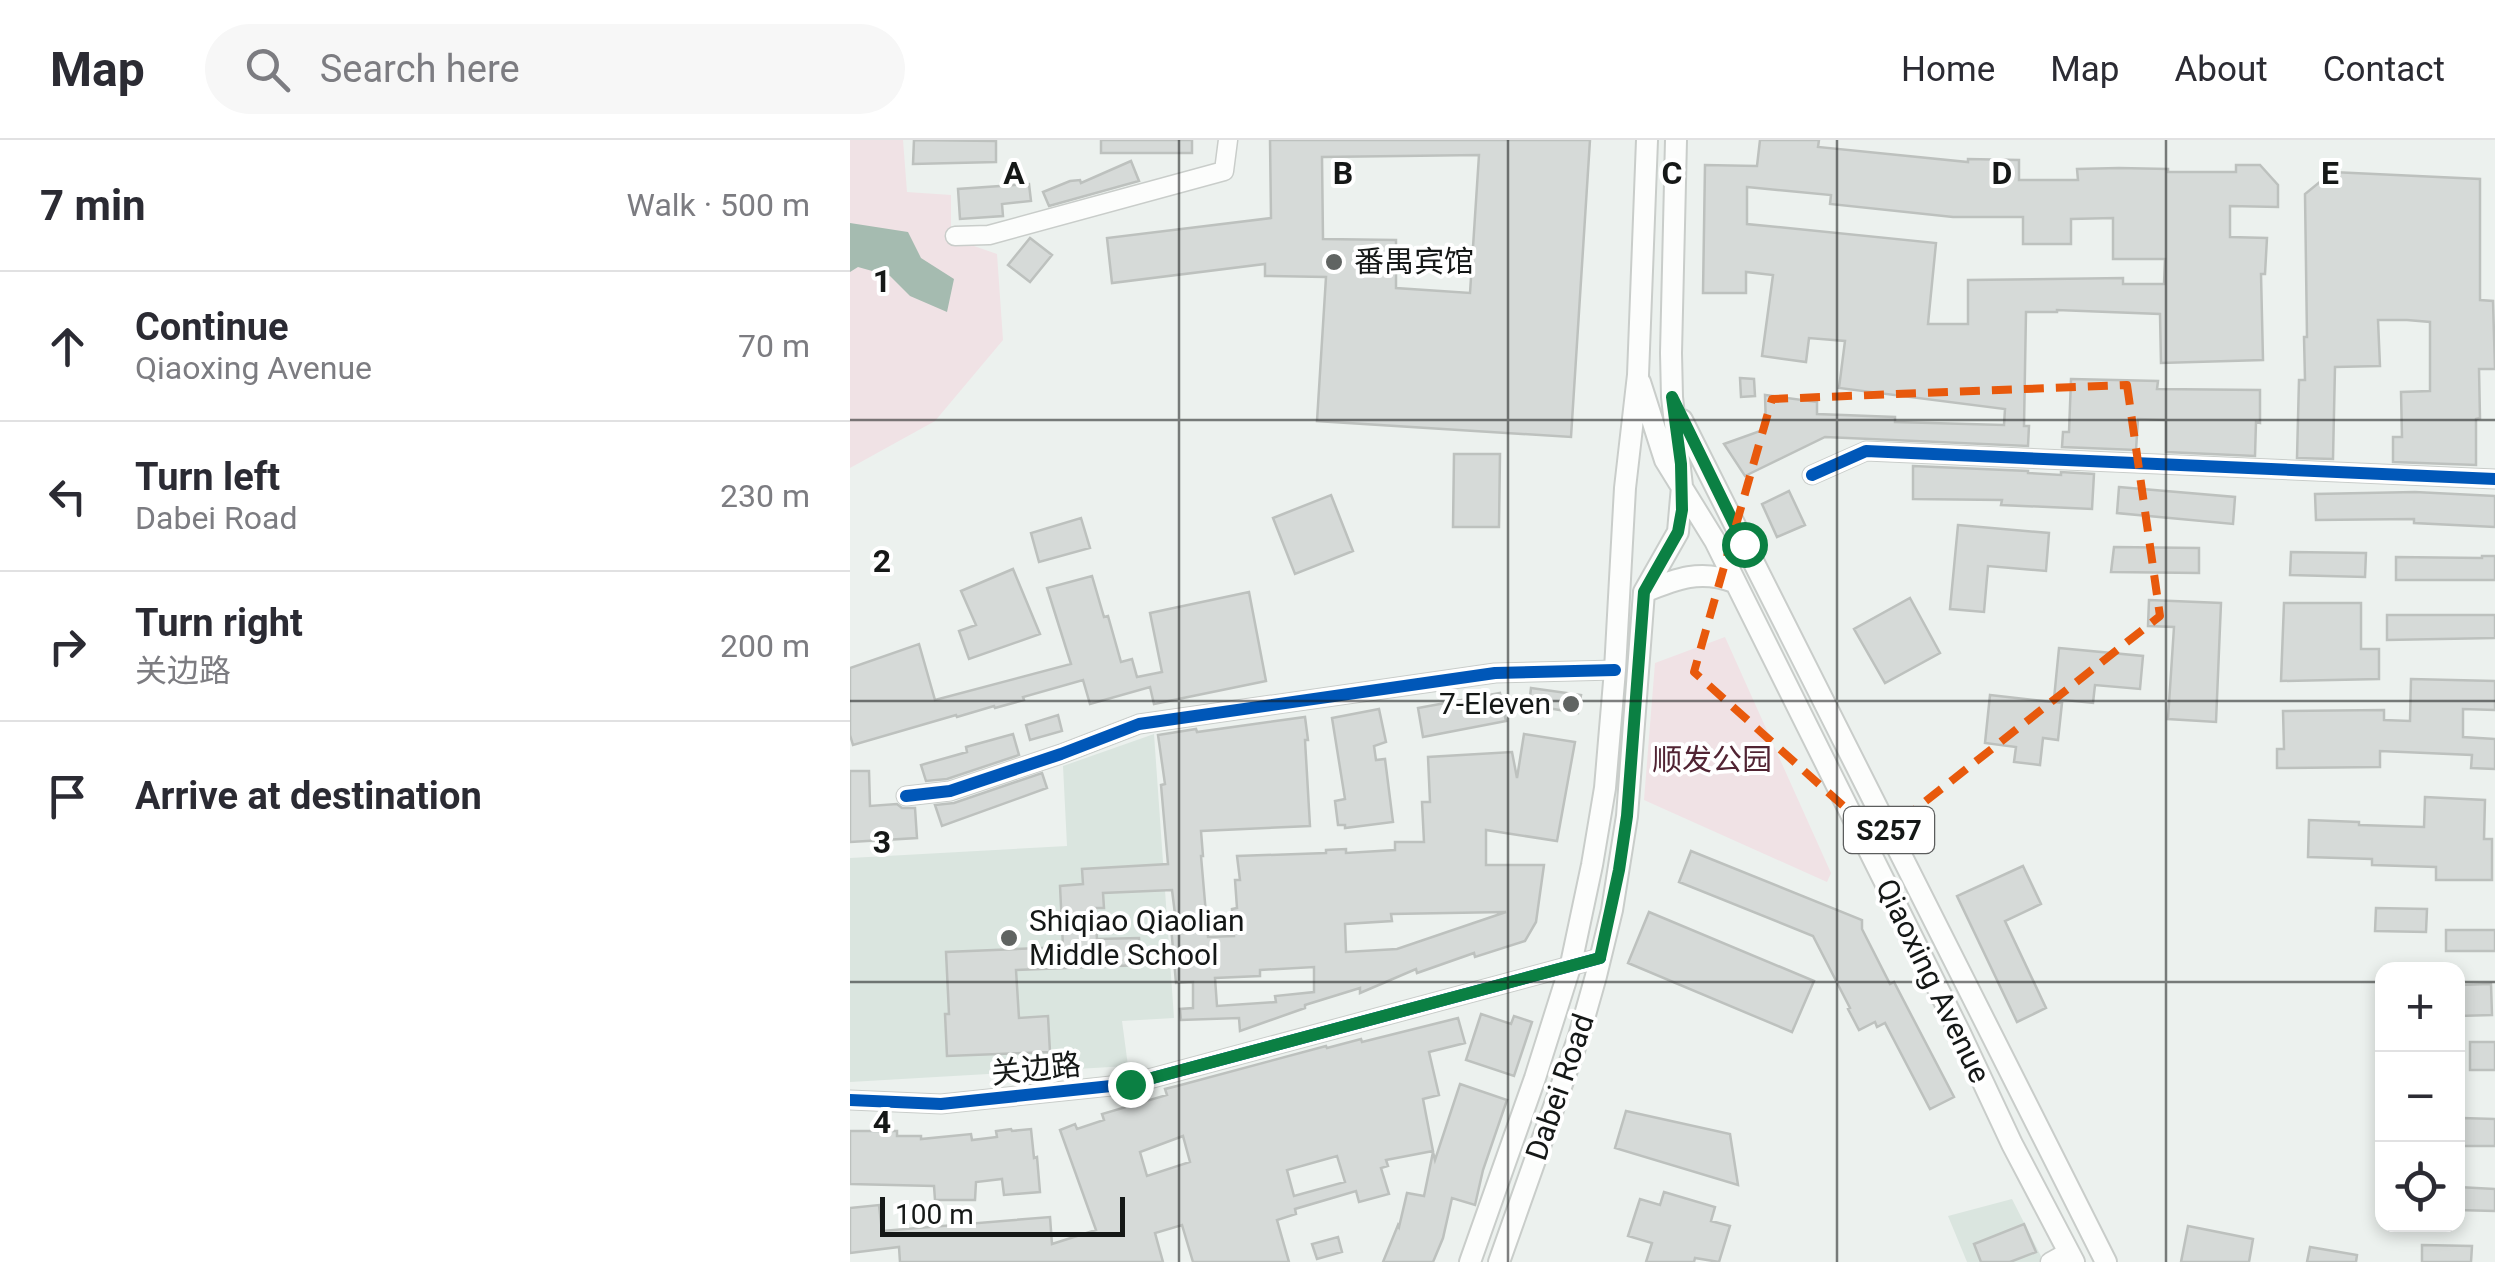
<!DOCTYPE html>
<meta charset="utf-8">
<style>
:root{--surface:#fff;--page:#f7f7f7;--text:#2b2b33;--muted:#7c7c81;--line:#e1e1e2}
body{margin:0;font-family:Roboto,"Noto Sans SC",sans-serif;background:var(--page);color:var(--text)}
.controls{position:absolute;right:30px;bottom:30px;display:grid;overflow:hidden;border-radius:20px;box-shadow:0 5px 15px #0003}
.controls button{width:90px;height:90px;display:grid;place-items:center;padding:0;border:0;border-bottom:2px solid var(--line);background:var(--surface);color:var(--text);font:50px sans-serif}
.scale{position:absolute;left:30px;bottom:25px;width:245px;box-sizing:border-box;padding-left:10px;border:5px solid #151817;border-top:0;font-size:28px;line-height:35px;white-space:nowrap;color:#151817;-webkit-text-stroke:8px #fff;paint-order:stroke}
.stop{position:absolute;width:30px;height:30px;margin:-22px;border:8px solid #0b8043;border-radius:50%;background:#fff}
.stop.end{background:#0b8043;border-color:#fff;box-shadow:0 2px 10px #0008}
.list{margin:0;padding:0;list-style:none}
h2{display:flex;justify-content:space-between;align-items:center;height:130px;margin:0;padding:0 40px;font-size:42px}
h2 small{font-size:32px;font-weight:400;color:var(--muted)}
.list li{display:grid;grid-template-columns:65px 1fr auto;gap:30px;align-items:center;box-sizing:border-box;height:150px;padding:0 40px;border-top:2px solid var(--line)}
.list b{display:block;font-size:38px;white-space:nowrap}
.list p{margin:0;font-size:32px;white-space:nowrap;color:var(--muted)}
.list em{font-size:32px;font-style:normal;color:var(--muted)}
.icon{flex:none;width:55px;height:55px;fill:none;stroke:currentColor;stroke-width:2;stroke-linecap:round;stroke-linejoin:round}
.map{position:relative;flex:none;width:1645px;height:1122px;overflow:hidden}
header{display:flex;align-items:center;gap:60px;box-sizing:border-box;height:140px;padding:0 50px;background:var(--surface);border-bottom:2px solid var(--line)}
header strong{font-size:48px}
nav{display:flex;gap:55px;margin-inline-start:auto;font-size:35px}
.search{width:700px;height:90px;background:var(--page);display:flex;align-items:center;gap:25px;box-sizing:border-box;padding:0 35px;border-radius:55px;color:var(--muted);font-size:38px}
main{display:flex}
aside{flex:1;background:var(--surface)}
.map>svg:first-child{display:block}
.built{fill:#dae5df}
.green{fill:#f0e2e5}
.water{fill:#a5bbb0}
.building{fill:#d6dad8;stroke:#bdc1be;stroke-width:2.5;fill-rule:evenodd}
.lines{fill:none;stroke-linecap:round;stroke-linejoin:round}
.minor-casing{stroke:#c9cdca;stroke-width:21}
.major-casing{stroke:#c9cdca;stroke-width:24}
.minor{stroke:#fcfdfc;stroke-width:18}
.major{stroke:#fcfdfc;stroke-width:20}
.cycleway-casing{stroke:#fff;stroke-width:19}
.cycleway{stroke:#0057b8;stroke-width:12}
.route{stroke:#0b8043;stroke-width:12}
.marked{fill:none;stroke:#e8590c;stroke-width:8;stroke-dasharray:20 12;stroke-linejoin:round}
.grid{fill:none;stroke:#151817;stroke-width:2.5;stroke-opacity:0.55}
.poi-dot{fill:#606462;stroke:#fff;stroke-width:4}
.labels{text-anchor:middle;stroke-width:8;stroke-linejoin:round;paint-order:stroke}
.shield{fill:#fff;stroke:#5b5d5d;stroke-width:2.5}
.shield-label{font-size:28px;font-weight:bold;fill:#151817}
.poi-label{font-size:30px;fill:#151817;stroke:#fff;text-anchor:start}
.park-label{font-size:30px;fill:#512433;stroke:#fff}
.street-label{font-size:30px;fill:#151817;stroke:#fff}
.grid-label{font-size:32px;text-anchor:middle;font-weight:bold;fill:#151817;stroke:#fff;stroke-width:8;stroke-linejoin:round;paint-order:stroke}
</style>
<header>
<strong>Map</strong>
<div class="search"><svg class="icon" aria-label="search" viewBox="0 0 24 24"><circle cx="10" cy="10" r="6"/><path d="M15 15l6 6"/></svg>Search here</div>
<nav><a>Home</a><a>Map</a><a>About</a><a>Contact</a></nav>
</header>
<main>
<aside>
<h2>7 min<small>Walk · 500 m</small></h2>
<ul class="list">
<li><svg class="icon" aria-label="ahead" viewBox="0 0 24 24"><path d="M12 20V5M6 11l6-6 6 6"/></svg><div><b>Continue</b><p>Qiaoxing Avenue</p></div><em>70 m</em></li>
<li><svg class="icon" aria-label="left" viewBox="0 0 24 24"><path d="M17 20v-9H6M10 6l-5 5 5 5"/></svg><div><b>Turn left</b><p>Dabei Road</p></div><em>230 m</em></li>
<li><svg class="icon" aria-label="right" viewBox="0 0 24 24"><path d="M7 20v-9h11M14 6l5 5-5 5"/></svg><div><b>Turn right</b><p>关边路</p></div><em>200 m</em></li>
<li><svg class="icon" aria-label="arrive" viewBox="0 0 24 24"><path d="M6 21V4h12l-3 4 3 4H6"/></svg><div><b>Arrive at destination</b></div></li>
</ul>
</aside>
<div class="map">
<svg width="1645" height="1122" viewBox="0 0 1645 1122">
<rect width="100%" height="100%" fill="#ecf1ee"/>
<!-- built -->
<path class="built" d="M304 594 324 878 272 881 278 926 0 942V718L217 706 213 626Z
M1162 1059 1194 1122H1117L1098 1076Z"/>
<!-- green -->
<path class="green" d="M0 0H53L57 52 101 55V98L147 114 153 200 85 281 0 328Z
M875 497 981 733 977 742 794 660 805 523Z"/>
<!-- water -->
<path class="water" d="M0 83 58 92 71 118 104 139 97 172 60 156 40 136 8 127 0 132Z"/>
<!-- building -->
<path class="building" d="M64 0 146 1V22L63 24Z
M251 0H342V13H251Z
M420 0H740L721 297 467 281 476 137 415 136V124L262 143 257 98 421 78ZM629 15 620 153 546 148V100L473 99 472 17Z
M910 0H969L968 7 1118 22V19L1169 20V40H1228L1227 29 1269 28 1318 29V32H1386V25H1410L1428 45V67L1380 66V97L1417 98 1415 134H1411L1413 220 1311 223 1310 174 1207 170V172H1176L1174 286H1179L1178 306 975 297 895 336 874 304 916 289 915 255 967 262V274L1045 277V282L1154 285 1155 269 989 248 995 201 959 198 956 222 912 216 923 135 896 132V153H853L855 25 907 26ZM897 47 981 55 980 64 1103 77H1173V104H1221V79L1263 78V119H1315L1314 144H1273V138L1118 140V184H1078L1086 103 897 84Z
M281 21 289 41 199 66 193 52 220 41 230 40 231 43Z
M1482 32 1630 39V160L1643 161 1645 229H1629L1630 278 1626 279V325L1543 322V297H1552L1551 252 1580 251V182L1557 180H1528L1530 226 1485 227 1483 319 1447 318 1449 240H1455L1454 197H1457L1455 54Z
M179 44 181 61 152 64 153 76 110 79 108 49Z
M180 98 202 115 180 142 158 125Z
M890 238 904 239 905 256 891 257Z
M1221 239 1308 241 1307 249 1410 250V283L1406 282 1405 316 1316 312V280L1288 279 1286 310 1212 307 1213 292H1219Z
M604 314H650L649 387H603Z
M1063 326 1178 331V333L1211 335V332L1244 334 1242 369 1151 365 1152 360 1063 359Z
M1269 347 1385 357 1383 384 1267 373Z
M939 351 955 385 927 397 912 364Z
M1565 352 1645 356V387L1564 383V379L1466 380 1465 354Z
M481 355 503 411 445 434 423 378Z
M231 378 240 408 189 422 181 393Z
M1108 385 1199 393 1196 431 1138 426 1134 472 1100 469Z
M1264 407 1349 408V433L1261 432Z
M1441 412 1516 413 1515 437 1440 435Z
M1632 416H1645V440H1546V417L1632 418Z
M163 429 190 494 119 519 109 491 126 485 111 451Z
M242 436 254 477 258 476 271 522 282 519 287 537 312 532 300 473 399 452 416 541 304 564 300 547 240 564 233 540 173 557 174 560 145 568 144 566 107 577 106 575 3 605 0 595V528L69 504 85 560 221 524 197 448Z
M1060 458 1090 513 1035 543 1004 489Z
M1299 460 1371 463 1366 582 1318 579 1324 487 1298 486Z
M1434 463H1511V509H1529V539L1431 541Z
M1537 475H1645V498L1537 500Z
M1209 508 1293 516 1290 549 1245 545 1243 563 1204 559Z
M1561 539 1645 541V570L1613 569V597L1645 599V629L1621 628 1622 615 1530 611V627L1427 628V609H1434L1433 571 1534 570V580L1560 581Z
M681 548 731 555 728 573 679 565Z
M650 553 656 581 573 597 568 568Z
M1140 555 1212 563 1208 600 1193 598 1190 625 1164 622 1166 607 1135 603Z
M529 569 536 602 524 606 526 620 535 619 543 682 495 688V685H488L485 661 495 659 482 578Z
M208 575 212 591 180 600 176 585Z
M455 577 458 600H455L460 686 351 691 353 716H351L358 797 384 796 382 769 387 768 385 740H390L387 716 476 713V710L496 709V713L545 710V702H574L572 662H580L578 617 662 612 667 638 674 594 725 602 707 701 636 690V725H694L686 782 675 801 625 817 624 813 567 833 566 829 510 853V848L455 865V868L390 891 389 878 331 880 330 869 343 868V842L326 843 320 775 325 774 322 750 253 753 254 768H245L247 799 289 798 291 825 166 830 169 878 198 876 200 912 97 916 95 874H99L96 812 213 807 210 746 233 744 232 729 318 724 311 645 315 644 308 595 346 589 347 592ZM656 772 547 809 496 812 495 784 542 781 541 774ZM464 827V852L425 856 426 862 367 866 365 838 410 836V830Z
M163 594 169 615 97 639 76 641 71 625 117 612 116 607Z
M0 631H19L20 666 47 664 52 668H65L67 698 0 702Z
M192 633 197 648 92 686 85 665 104 663Z
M1575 657 1635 660 1634 699H1642V740H1586V727L1522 725V719L1458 717 1459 680 1509 682V685L1574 687Z
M841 711 1012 780V789L1040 844 1044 842 1104 957 1080 969 1035 883 1027 887 1025 882 1009 890 998 869 1000 868 963 796 829 742Z
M1173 726 1191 764 1155 781 1196 868 1167 882 1107 756Z
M1526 768 1577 769 1576 792 1525 791Z
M799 772 964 841 942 892 778 823Z
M1596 790H1645V811H1596Z
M1641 844 1642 875 1608 876V845Z
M631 874 661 884 664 876 682 882 664 936 616 920Z
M608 878 615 903 579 912 589 955 573 959 583 1011 536 1020 538 1026 531 1028 539 1054 509 1062 506 1051 445 1069 446 1074 427 1080 439 1122H343L332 1085 305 1093 313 1122H50L49 1107 0 1113V1068L29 1065 32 1091 200 1077 202 1104 246 1090 210 990 225 984 227 989 254 980 252 974 317 955 315 949 327 946 476 906 477 908 511 899 512 902ZM333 996 340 1022 297 1036 290 1012ZM487 1016 495 1042 444 1056 437 1030Z
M1620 902H1645V930H1620Z
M610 944 657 960 633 1030 625 1065 602 1058 593 1098 583 1122H533L548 1085 549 1087 557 1053 574 1056 583 1012 585 1020Z
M776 971 880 994 888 1045 765 1008Z
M1612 978 1645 979V1006H1611Z
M161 989 162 991 181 989 184 1018 187 1017 190 1052 154 1055 152 1039 126 1042 125 1060H85L84 1046 0 1044V991H47V996H71V999L121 994 122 1000 147 997 146 991Z
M1608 1047 1645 1049V1071L1608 1070Z
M814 1052 865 1067 861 1081 880 1086 869 1122 845 1118 844 1122H796L802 1103 778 1096 790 1059 810 1065Z
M1174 1084 1186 1112 1160 1122H1131L1124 1104Z
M1338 1086 1403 1099 1399 1122H1331Z
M488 1097 492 1112 467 1119 462 1104Z
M1572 1105 1622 1106 1621 1122H1572Z
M1460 1107 1507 1115 1506 1122H1457Z"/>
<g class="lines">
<defs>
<path id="minor" d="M105 96 139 95 374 31 378 0
M962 335 1016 311 1645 339
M56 656 100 651 211 614 289 584 645 533 765 530
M0 960 91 964 280 944 750 818
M1200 1122 1218 1112"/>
<path id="major" d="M790 242 815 320 865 401 1110 893 1162 1004 1224 1122
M832 280 1256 1122
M794 452C826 439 850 429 884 442
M620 1122 685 938 721 824 742 725 755 648 765 530 775 348 788 235 797 0
M649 1122 729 896 746 836 762 770 777 676 794 452 828 392 832 346 822 257 821 213 826 0"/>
</defs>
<!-- minor casing -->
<use href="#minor" class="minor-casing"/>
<!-- major casing -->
<use href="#major" class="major-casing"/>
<!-- minor -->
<use href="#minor" class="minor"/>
<!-- major -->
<use href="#major" class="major"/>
<defs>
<path id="cycleway" d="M962 335 1016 311 1645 339
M56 656 100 651 211 614 289 584 645 533 765 530
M0 960 91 964 280 944 750 818"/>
</defs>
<!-- cycleway casing -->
<use href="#cycleway" class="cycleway-casing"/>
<!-- cycleway -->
<use href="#cycleway" class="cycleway"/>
</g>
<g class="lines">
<!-- route -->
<path class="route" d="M280 944 750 818 769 730 777 676 794 452 828 392 832 370 831 324 822 257 894 404"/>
</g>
<!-- marked area -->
<path class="marked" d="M1277 245 1310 476 1029 698 844 532 922 259Z"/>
<!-- grid -->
<path class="grid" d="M329 0V1122M658 0V1122M987 0V1122M1316 0V1122M0 280H1645M0 561H1645M0 842H1532M1608 842H1645"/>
<!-- markers -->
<g class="poi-dot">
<circle cx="484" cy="122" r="10"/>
<circle cx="721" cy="564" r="10"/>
<circle cx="159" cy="798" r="10"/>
</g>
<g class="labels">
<!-- shield labels -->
<rect class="shield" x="994" y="667" width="90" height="46" rx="8"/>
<g class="shield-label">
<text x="1039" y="700">S257</text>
</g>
<!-- poi labels -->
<g class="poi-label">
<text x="504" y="132">番禺宾馆</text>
<text x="701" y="574" text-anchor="end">7-Eleven</text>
<text x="179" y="791">Shiqiao Qiaolian<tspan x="179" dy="34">Middle School</tspan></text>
</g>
<!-- park labels -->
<g class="park-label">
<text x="862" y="630">顺发公园</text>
</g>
<!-- street labels -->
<g class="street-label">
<text transform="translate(1083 841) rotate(64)" y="10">Qiaoxing Avenue</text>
<text transform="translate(186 929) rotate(-6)" y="10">关边路</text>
<text transform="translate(710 947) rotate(-71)" y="10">Dabei Road</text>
</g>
</g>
<g class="grid-label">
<text x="164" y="44">A</text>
<text x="493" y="44">B</text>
<text x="822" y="44">C</text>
<text x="1152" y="44">D</text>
<text x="1480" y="44">E</text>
<text x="32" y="152">1</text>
<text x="32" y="432">2</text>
<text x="32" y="713">3</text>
<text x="32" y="993">4</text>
</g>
</svg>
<div class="controls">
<button>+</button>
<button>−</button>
<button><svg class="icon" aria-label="locate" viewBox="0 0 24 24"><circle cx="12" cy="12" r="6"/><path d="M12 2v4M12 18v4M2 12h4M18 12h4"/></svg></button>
</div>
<div class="scale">100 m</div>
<div class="stop" style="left:894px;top:404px"></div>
<div class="stop end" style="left:280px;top:944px"></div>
</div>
</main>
